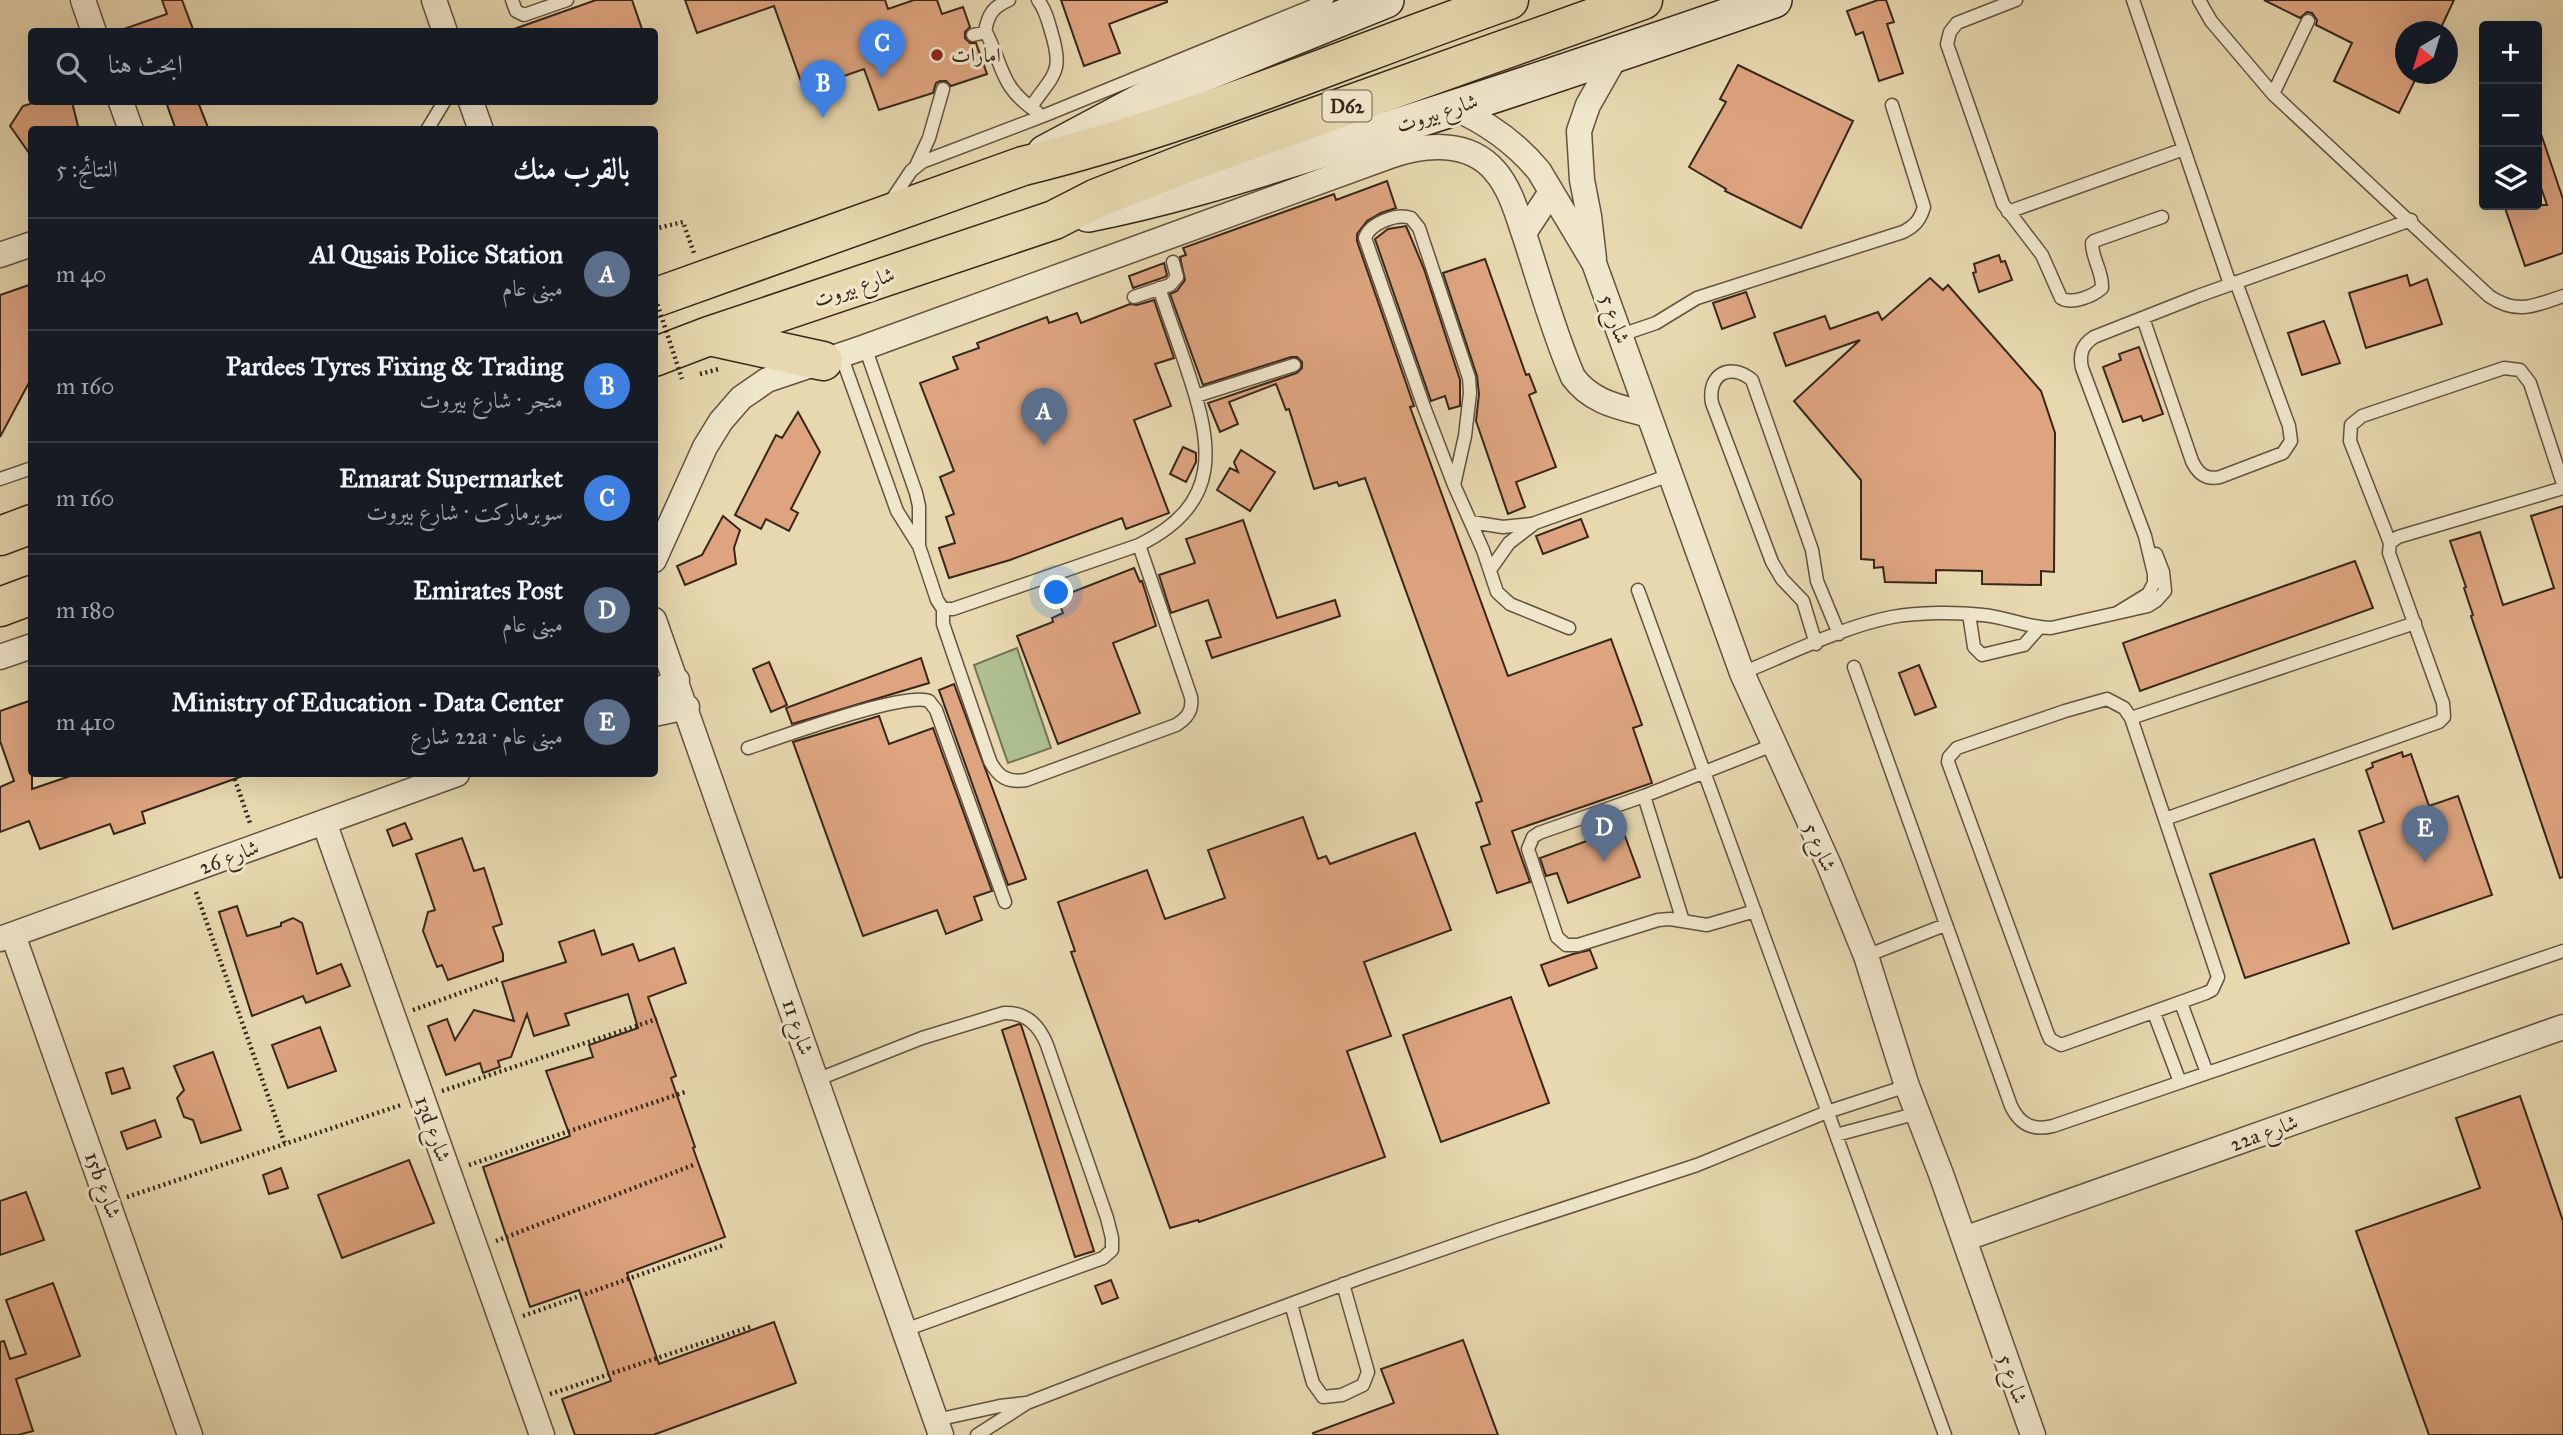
<!DOCTYPE html>
<html lang="ar">
<meta charset="utf-8">
<style>
:root{--surface:#171b24;--page:#242831;--text:#f1f3f6;--muted:#9ea1a6;--line:#363941;--accent:#0b8043}
body{margin:0;font-family:"IM FELL Great Primer",Amiri,serif;background:var(--page);color:var(--text);direction:rtl}
.controls{position:absolute;right:21px;top:21px;display:grid;overflow:hidden;border-radius:7px;box-shadow:0 7px 28px #0002}
.controls button{width:63px;height:63px;display:grid;place-items:center;padding:0;border:0;border-bottom:2px solid var(--line);background:var(--surface);color:var(--text);font:35px sans-serif}
.compass{position:absolute;left:2395px;top:21px;width:63px;height:63px;border-radius:50%;background:var(--surface);box-shadow:0 7px 28px #0002;rotate:218deg}
.you{position:absolute;left:1057px;top:593px;width:24px;height:24px;margin:-18px;border:5px solid #fff;border-radius:50%;background:#1a73e8;box-shadow:0 0 0 10px #1a73e833}
.badge{display:grid;place-items:center;width:46px;height:46px;border-radius:50%;background:var(--accent);color:#fff;font-size:23px;font-weight:700}
.pin{position:absolute;translate:-50% -58px;filter:drop-shadow(0 2px 4px #0008)}
.pin::after{content:'';position:absolute;top:37px;width:24px;height:21px;background:inherit;clip-path:polygon(0 0,100% 0,50% 100%)}
.list{margin:0;padding:0;list-style:none}
h2{display:flex;justify-content:space-between;align-items:center;height:91px;margin:0;padding:0 28px;font-size:30px}
h2 small{font-size:23px;font-weight:400;color:var(--muted)}
.list li{display:grid;grid-template-columns:46px 1fr auto;gap:21px;align-items:center;box-sizing:border-box;height:112px;padding:0 28px;border-top:2px solid var(--line)}
.list b{display:block;font-size:26px;white-space:nowrap}
.list p{margin:0;font-size:23px;white-space:nowrap;color:var(--muted)}
.list em{font-size:23px;font-style:normal;color:var(--muted)}
.icon{flex:none;width:38px;height:38px;fill:none;stroke:currentColor;stroke-width:2;stroke-linecap:round;stroke-linejoin:round}
.map{position:relative;flex:none;width:2563px;height:1435px;overflow:hidden;direction:ltr}
.search{position:absolute;background:var(--surface);box-shadow:0 7px 28px #0002;left:28px;top:28px;width:630px;height:77px;display:flex;align-items:center;gap:18px;box-sizing:border-box;padding:0 24px;border-radius:7px;color:var(--muted);font-size:26px}
.panel{position:absolute;background:var(--surface);box-shadow:0 7px 28px #0002;left:28px;top:126px;width:630px;height:651px;border-radius:7px;direction:rtl}
.map>svg:first-child{display:block}
.green{fill:#aec090;stroke:#727356;stroke-width:2}
.building{fill:#dda47f;stroke:#37261b;stroke-width:2}
.lines{fill:none;stroke-linecap:round;stroke-linejoin:round}
.lane-casing{stroke:#635240;stroke-width:15}
.street-casing{stroke:#635240;stroke-width:27}
.secondary-casing{stroke:#37261b;stroke-width:38}
.primary-casing{stroke:#37261b;stroke-width:41}
.path{stroke:#37261b;stroke-width:4.5;stroke-dasharray:2 3.5;stroke-linecap:butt}
.lane{stroke:#efe6cb;stroke-width:12}
.street{stroke:#efe6cb;stroke-width:24}
.secondary{stroke:#efe6cb;stroke-width:35}
.primary{stroke:#e7d8af;stroke-width:38}
.path-bridge{stroke:#37261b;stroke-width:4.5;stroke-dasharray:2 3.5;stroke-linecap:butt}
.poi-dot{fill:#8f2418;stroke:#efe6cb;stroke-width:2.5}
.labels{text-anchor:middle;stroke-width:6;stroke-linejoin:round;paint-order:stroke}
.shield{fill:#efe6cb;stroke:#6e6050;stroke-width:2}
.shield-label{font-size:19px;font-weight:bold;fill:#37261b}
.poi-label{font-size:21px;fill:#37261b;stroke:#efe6cb;text-anchor:start}
.street-label{font-size:21px;fill:#37261b;stroke:#efe6cb}
</style>
<div class="map">
<svg width="2563" height="1435" viewBox="0 0 2563 1435">
<rect width="100%" height="100%" fill="#e7d8af"/>
<filter id="stains"><feTurbulence type="fractalNoise" baseFrequency=".00286" numOctaves="4"/><feColorMatrix values="0 0 0 0 .2 0 0 0 0 .09 0 0 0 0 .02 0 0 0 .5 -.17"/></filter>
<radialGradient id="worn" r=".72"><stop offset=".6" stop-color="#630" stop-opacity="0"/><stop offset="1" stop-color="#630" stop-opacity=".3"/></radialGradient>
<!-- green -->
<path class="green" d="M1017 648 1051 748 1008 763 974 665Z"/>
<!-- building -->
<path class="building" d="M162 0H182L194 32H124V29L167 14Z
M596 0H632L643 32H514V29Z
M685 0H885L888 9 914 0H937L942 14 963 7 970 27 965 32V38L970 43H976L987 74 951 86 946 81H940L936 83 933 93 879 110 864 69 804 90 774 6 697 33Z
M1061 0H1167V2L1109 24 1120 53 1084 66Z
M1878 0H1886L1894 22 1887 24 1903 73 1879 81 1863 32 1856 35 1847 11Z
M2264 0H2454L2439 32H2405V74H2418L2399 113 2334 81 2352 43 2316 25 2317 20 2312 13 2307 12 2300 18Z
M1738 65 1853 121 1801 228 1725 191 1726 189 1689 167 1726 102 1720 99Z
M36 102H72L79 130H32V157L10 126 23 106Z
M166 102H198L209 130H176Z
M2540 131 2563 199V253L2525 266 2504 205H2547L2537 176V132Z
M1387 181 1396 208 1381 213 1367 221 1357 234V241L1414 406 1410 407 1508 676 1611 639 1642 725 1633 728 1652 783 1512 831 1530 882 1497 893 1481 847 1490 844 1476 803 1482 801 1365 478 1339 486 1337 482 1314 489 1289 409 1286 410 1276 384 1229 402 1238 424 1220 432 1208 403 1297 373 1302 368V362L1297 357H1291L1203 385 1170 294 1177 291 1185 280 1180 257 1186 255 1183 248 1334 194 1336 200Z
M1406 226 1424 269 1460 380V406L1449 409 1445 396 1431 401 1375 239 1388 229Z
M1999 255 2001 262 2005 261 2012 280 1979 292 1973 273 1976 272 1974 264Z
M1485 259 1526 375 1529 374 1536 392 1529 395 1556 467 1516 482 1525 507 1508 514 1476 421 1479 394 1477 376 1443 273Z
M1164 263 1167 275 1165 277 1133 288 1129 276Z
M2407 275 2410 286 2427 279 2442 324 2366 348 2349 293Z
M1930 278 1943 290 1948 285 2041 391 2055 433 2054 572 2041 571V585L1982 584V571L1936 570V583L1885 582 1883 567 1874 568V560L1861 559V480L1794 401 1860 340 1786 366 1774 333 1825 316 1830 329 1878 312 1882 320Z
M32 284V377L0 437V295Z
M1746 292 1755 317 1722 329 1713 303Z
M1154 300 1174 358 1155 364 1171 406 1134 420 1169 513 1126 529 1122 518 1010 560 949 578 939 548 955 543 946 517 954 514 940 477 954 471 920 383 958 369 953 357 979 348 977 343 1047 317 1049 323 1077 313 1081 323 1130 304 1137 305Z
M2324 321 2340 363 2302 375 2288 333Z
M2139 347 2163 414 2143 421 2141 416 2123 422 2103 367 2121 360 2119 354Z
M798 412 820 452 791 509 798 513 789 531 766 519 761 529 735 515 776 435 782 438Z
M1183 447 1196 453V462L1186 482 1170 474Z
M1241 450 1275 472 1250 511 1217 490 1230 468 1238 472 1234 462Z
M2563 506V877L2560 878 2471 616 2473 615 2464 588 2466 587 2450 541 2480 532 2503 605 2554 588 2531 516Z
M723 516 740 530 734 548 736 564 685 585 677 566 702 555Z
M1581 519 1588 537 1543 554 1536 536Z
M1243 520 1277 618 1335 600 1340 616 1212 658 1206 641 1221 637 1208 600 1171 613 1159 575 1195 563 1186 539Z
M2355 561 2373 608 2140 691 2123 643Z
M1134 568 1140 582 1142 581 1156 626 1113 643 1140 713 1058 744 1017 636 1053 622 1052 618 1063 613 1057 598Z
M921 658 929 683 792 724 786 708Z
M769 662 787 705 771 712 753 669Z
M1919 665 1936 707 1915 715 1899 673Z
M954 684 1026 879 1008 885 939 690Z
M32 700V789L76 774H242L243 776 142 812 145 823 114 834 110 824 40 849 29 821 0 832V787L14 781 0 741V711Z
M879 716 889 744 933 728 992 891 974 897 982 920 946 934 937 910 863 936 793 742Z
M2402 752 2403 757 2411 754 2429 806 2458 796 2492 895 2393 929 2359 831 2384 822 2366 770 2373 767 2372 763Z
M1303 817 1318 859 1326 856 1330 864 1415 833 1451 930 1364 962 1391 1036 1347 1051 1385 1157 1199 1222 1198 1220 1170 1228 1071 952 1075 951 1058 902 1147 870 1165 919 1225 898 1208 850Z
M405 823 412 839 393 846 387 830Z
M1622 828 1640 877 1568 903 1557 873 1546 876 1540 858Z
M462 838 474 871 484 868 502 924 493 927 503 954V961L448 980 442 965 437 967 423 931 428 912 435 910 416 854Z
M2314 839 2349 943 2245 978 2210 874Z
M237 906 247 936 281 926V923L293 918 302 923 317 974 341 964 350 986 306 1003 303 996 252 1016 219 912Z
M594 930 602 955 633 944 639 961 674 948 686 983 648 997 676 1076 671 1078 695 1147 693 1148 725 1237 627 1273 659 1364 774 1322 796 1383 653 1435H575L562 1399 611 1381 579 1290 530 1307 483 1167 570 1136 546 1071 593 1057 589 1045 638 1028 628 994 565 1014 569 1025 534 1036 527 1014 511 1057 498 1061 500 1067 483 1073 480 1063 446 1075 428 1026 447 1019 455 1040 474 1010 514 1021 502 982 566 962 559 942Z
M1590 950 1597 968 1549 986 1541 965 1573 954Z
M1511 997 1549 1103 1441 1142 1403 1035Z
M1019 1024 1021 1025 1094 1251 1075 1257 1002 1030Z
M320 1027 336 1071 288 1088 272 1045Z
M213 1052 241 1130 201 1143 193 1120 184 1117 177 1098 184 1090 174 1066Z
M123 1068 130 1088 112 1094 106 1073Z
M2520 1096 2563 1221V1435H2429L2356 1231 2480 1188 2456 1118Z
M155 1120 161 1137 127 1149 121 1132Z
M409 1160 434 1223 342 1258 318 1195Z
M281 1168 288 1188 269 1194 263 1175Z
M26 1192 44 1240 0 1255V1201Z
M1111 1280 1118 1298 1102 1304 1095 1286Z
M53 1283 80 1356 16 1379 33 1431 18 1435H0V1342L4 1341 10 1359 26 1354 6 1300Z
M1463 1340 1498 1435H1314L1313 1433 1394 1403 1381 1369Z"/>
<g class="lines">
<defs>
<path id="lane" d="M512 0 516 11 524 15 567 0
M2016 0 1957 23 1950 32 1947 44 2003 204 2042 255 2061 298C2072 305 2093 296 2102 288 2103 272 2092 259 2092 243L2094 241 2162 217
M2133 0 2230 284
M2199 0 2211 21 2273 94 2489 296C2517 315 2534 306 2563 296
M985 32C988 14 993 7 1009 0
M973 35 986 32C1004 68 1000 87 1037 112
M2273 94 2308 21
M1031 107C1054 73 1064 73 1051 31 1048 20 1045 9 1038 0
M427 130 444 102
M916 166 929 138 943 89
M889 204 911 171 922 162 1043 116 1327 0
M2008 212 2184 149
M1134 297 1170 285 1177 277 1173 262
M2143 318 2192 461C2198 474 2206 480 2220 477L2283 453 2291 441 2289 426 2236 282
M1621 335 1656 323 1697 298 1903 232C1915 226 1920 220 1924 207L1892 105
M865 347 916 493 919 506V546
M841 355 897 511 919 546 937 600 943 609V624L990 761C998 777 1008 783 1026 780L1176 725C1188 718 1193 710 1191 697L1139 545
M1196 396 1294 365
M0 479 32 468
M1454 485 1424 407 1365 238C1370 223 1397 213 1411 218L1419 228 1469 378 1470 393 1465 436 1454 485 1483 550 1497 592 1510 604 1569 628
M1471 522 1503 527 1531 524
M2390 543 2350 441 2351 425 2362 416 2504 368 2520 370 2530 383 2563 484
M1490 570 1509 543 1535 523 1670 475
M1638 590 1945 1435
M943 609H953L1139 545C1223 504 1213 446 1187 369 1178 342 1168 315 1159 288
M2117 613 2148 594 2154 583V574L2145 536 2082 368C2079 354 2082 345 2094 337L2198 296 2411 220
M1969 614 1974 647 1982 655 2024 645 2039 628
M1816 644 1803 601 1782 579 1772 562 1712 403C1707 374 1730 362 1752 380L1812 550 1817 581 1839 634
M1854 667 2011 1106C2020 1125 2033 1131 2053 1126L2563 951
M1742 673C1789 654 1842 627 1892 617 1919 612 1957 612 1983 615 2007 617 2028 628 2051 628L2148 606 2156 601 2165 591 2163 572 2156 554
M2107 699 2124 708 2131 718 2218 977 2212 990 2206 993 2061 1045 2050 1039 2047 1032 1948 762 1949 757 1957 748 2065 711Z
M2131 718 2415 623
M748 748C779 738 904 691 929 701L936 710 1005 902
M1644 796 1683 921
M2165 819 2439 722 2444 717 2443 703 2389 553 2390 543 2398 537 2563 488
M1755 911 1707 925 1670 919 1658 920 1578 945H1566L1557 937 1528 849 1533 837 1539 833 1644 796 1773 745
M1866 956 1945 925
M2181 1003 2207 1073
M2154 1013 2180 1082
M816 1080 922 1038 1004 1013C1026 1012 1039 1025 1047 1045L1107 1218 1112 1238V1250L1103 1258 905 1330
M1836 1135 1918 1113
M1291 1304 1313 1383 1323 1397 1342 1395 1363 1385 1368 1372 1343 1284
M936 1420 1000 1406 1026 1403
M977 1435 1027 1403 1110 1371 1363 1277 1498 1230 1697 1165 1827 1112 1907 1086"/>
<path id="street" d="M83 0 94 32
M434 0 445 32
M121 102 131 130
M471 102 481 130
M1454 108C1488 123 1515 142 1539 171L1594 263 1742 673 1829 865 1866 956 1907 1086 1941 1174 2033 1435
M1524 233 1551 192
M0 255 32 244
M1594 259 1589 216 1582 180 1579 131 1588 105 1617 54
M654 560 705 447 721 421 741 398 767 380 865 347 1390 156C1425 144 1469 140 1495 171 1510 188 1517 213 1524 234 1540 282 1553 331 1573 377 1592 403 1620 407 1649 415
M654 620 941 1435
M0 657 32 646
M654 693 677 680
M654 714 687 707
M324 822 542 1435
M13 935 190 1435
M0 939 457 774
M1964 1239 2563 1027"/>
<path id="secondary" d="M1045 153 1161 91 1386 0
M1088 214C1177 197 1263 168 1350 141 1492 97 1633 49 1774 0"/>
<path id="primary" d="M654 298 1023 166C1189 126 1348 56 1509 0
M709 336 823 361
M654 357 709 336 1054 220 1097 198 1189 162 1643 0
M0 536 32 524
M0 607 32 595"/>
</defs>
<!-- lane casing -->
<use href="#lane" class="lane-casing"/>
<!-- street casing -->
<use href="#street" class="street-casing"/>
<!-- secondary casing -->
<use href="#secondary" class="secondary-casing"/>
<!-- primary casing -->
<use href="#primary" class="primary-casing"/>
<!-- path -->
<path class="path" d="M654 229 683 222 694 253
M700 374 719 369
M233 774 251 826
M196 892 285 1144
M413 1010 499 979
M442 1091 657 1019
M469 1165 685 1092
M127 1197 401 1105
M496 1241 696 1164
M523 1316 724 1245
M550 1394 753 1326"/>
<!-- lane -->
<use href="#lane" class="lane"/>
<!-- street -->
<use href="#street" class="street"/>
<!-- secondary -->
<use href="#secondary" class="secondary"/>
<!-- primary -->
<use href="#primary" class="primary"/>
<!-- path-bridge -->
<path class="path-bridge" d="M654 294 682 379"/>
</g>
<!-- markers -->
<circle class="poi-dot" cx="937" cy="55" r="7"/>
<g class="labels">
<!-- shield labels -->
<rect class="shield" x="1322.5" y="90.5" width="49" height="31" rx="5"/>
<g class="shield-label">
<text x="1347" y="113">D62</text>
</g>
<!-- poi labels -->
<g class="poi-label">
<text x="951" y="62">امارات</text>
</g>
<!-- street labels -->
<g class="street-label">
<text transform="translate(1437 113) rotate(-18)" y="7">شارع بيروت</text>
<text transform="translate(854 287) rotate(-19)" y="7">شارع بيروت</text>
<text transform="translate(1615 319) rotate(70)" y="7">شارع 5</text>
<text transform="translate(1820 847) rotate(66)" y="7">شارع 5</text>
<text transform="translate(229 857) rotate(-21)" y="7">شارع 26</text>
<text transform="translate(798 1027) rotate(71)" y="7">شارع 11</text>
<text transform="translate(433 1129) rotate(70)" y="7">13d شارع</text>
<text transform="translate(2264 1133) rotate(-20)" y="7">22a شارع</text>
<text transform="translate(103 1185) rotate(70)" y="7">15b شارع</text>
<text transform="translate(2013 1379) rotate(71)" y="7">شارع 5</text>
</g>
</g>
<rect width="100%" height="100%" filter="url(#stains)"/>
<rect width="100%" height="100%" fill="url(#worn)"/>
</svg>
<div class="controls">
<button>+</button>
<button>−</button>
<button><svg class="icon" aria-label="layers" viewBox="0 0 24 24"><path d="M12 4l9 5-9 5-9-5zM3 14l9 5 9-5"/></svg></button>
</div>
<svg class="compass" viewBox="-18 -18 36 36"><path d="M0-13l5 13h-10z" fill="#e53935"/><path d="M0 13l5-13h-10z" fill="#9ea1a6"/></svg>
<div class="you"></div>
<div class="pin badge" style="left:1044px;top:446px;background:#5c6f8a">A</div>
<div class="pin badge" style="left:823px;top:118px;background:#3f7fe0">B</div>
<div class="pin badge" style="left:882px;top:78px;background:#3f7fe0">C</div>
<div class="pin badge" style="left:1604px;top:862px;background:#5c6f8a">D</div>
<div class="pin badge" style="left:2425px;top:863px;background:#5c6f8a">E</div>
<div class="search"><svg class="icon" aria-label="search" viewBox="0 0 24 24"><circle cx="10" cy="10" r="6"/><path d="M15 15l6 6"/></svg>ابحث هنا</div>
<section class="panel">
<h2>بالقرب منك<small>النتائج: 5</small></h2>
<ul class="list">
<li><span class="badge" style="background:#5c6f8a">A</span><div><b>Al Qusais Police Station</b><p>مبنى عام</p></div><em>40 m</em></li>
<li><span class="badge" style="background:#3f7fe0">B</span><div><b>Pardees Tyres Fixing &amp; Trading</b><p>متجر · شارع بيروت</p></div><em>160 m</em></li>
<li><span class="badge" style="background:#3f7fe0">C</span><div><b>Emarat Supermarket</b><p>سوبرماركت · شارع بيروت</p></div><em>160 m</em></li>
<li><span class="badge" style="background:#5c6f8a">D</span><div><b>Emirates Post</b><p>مبنى عام</p></div><em>180 m</em></li>
<li><span class="badge" style="background:#5c6f8a">E</span><div><b>Ministry of Education - Data Center</b><p>مبنى عام · 22a شارع</p></div><em>410 m</em></li>
</ul>
</section>
</div>
